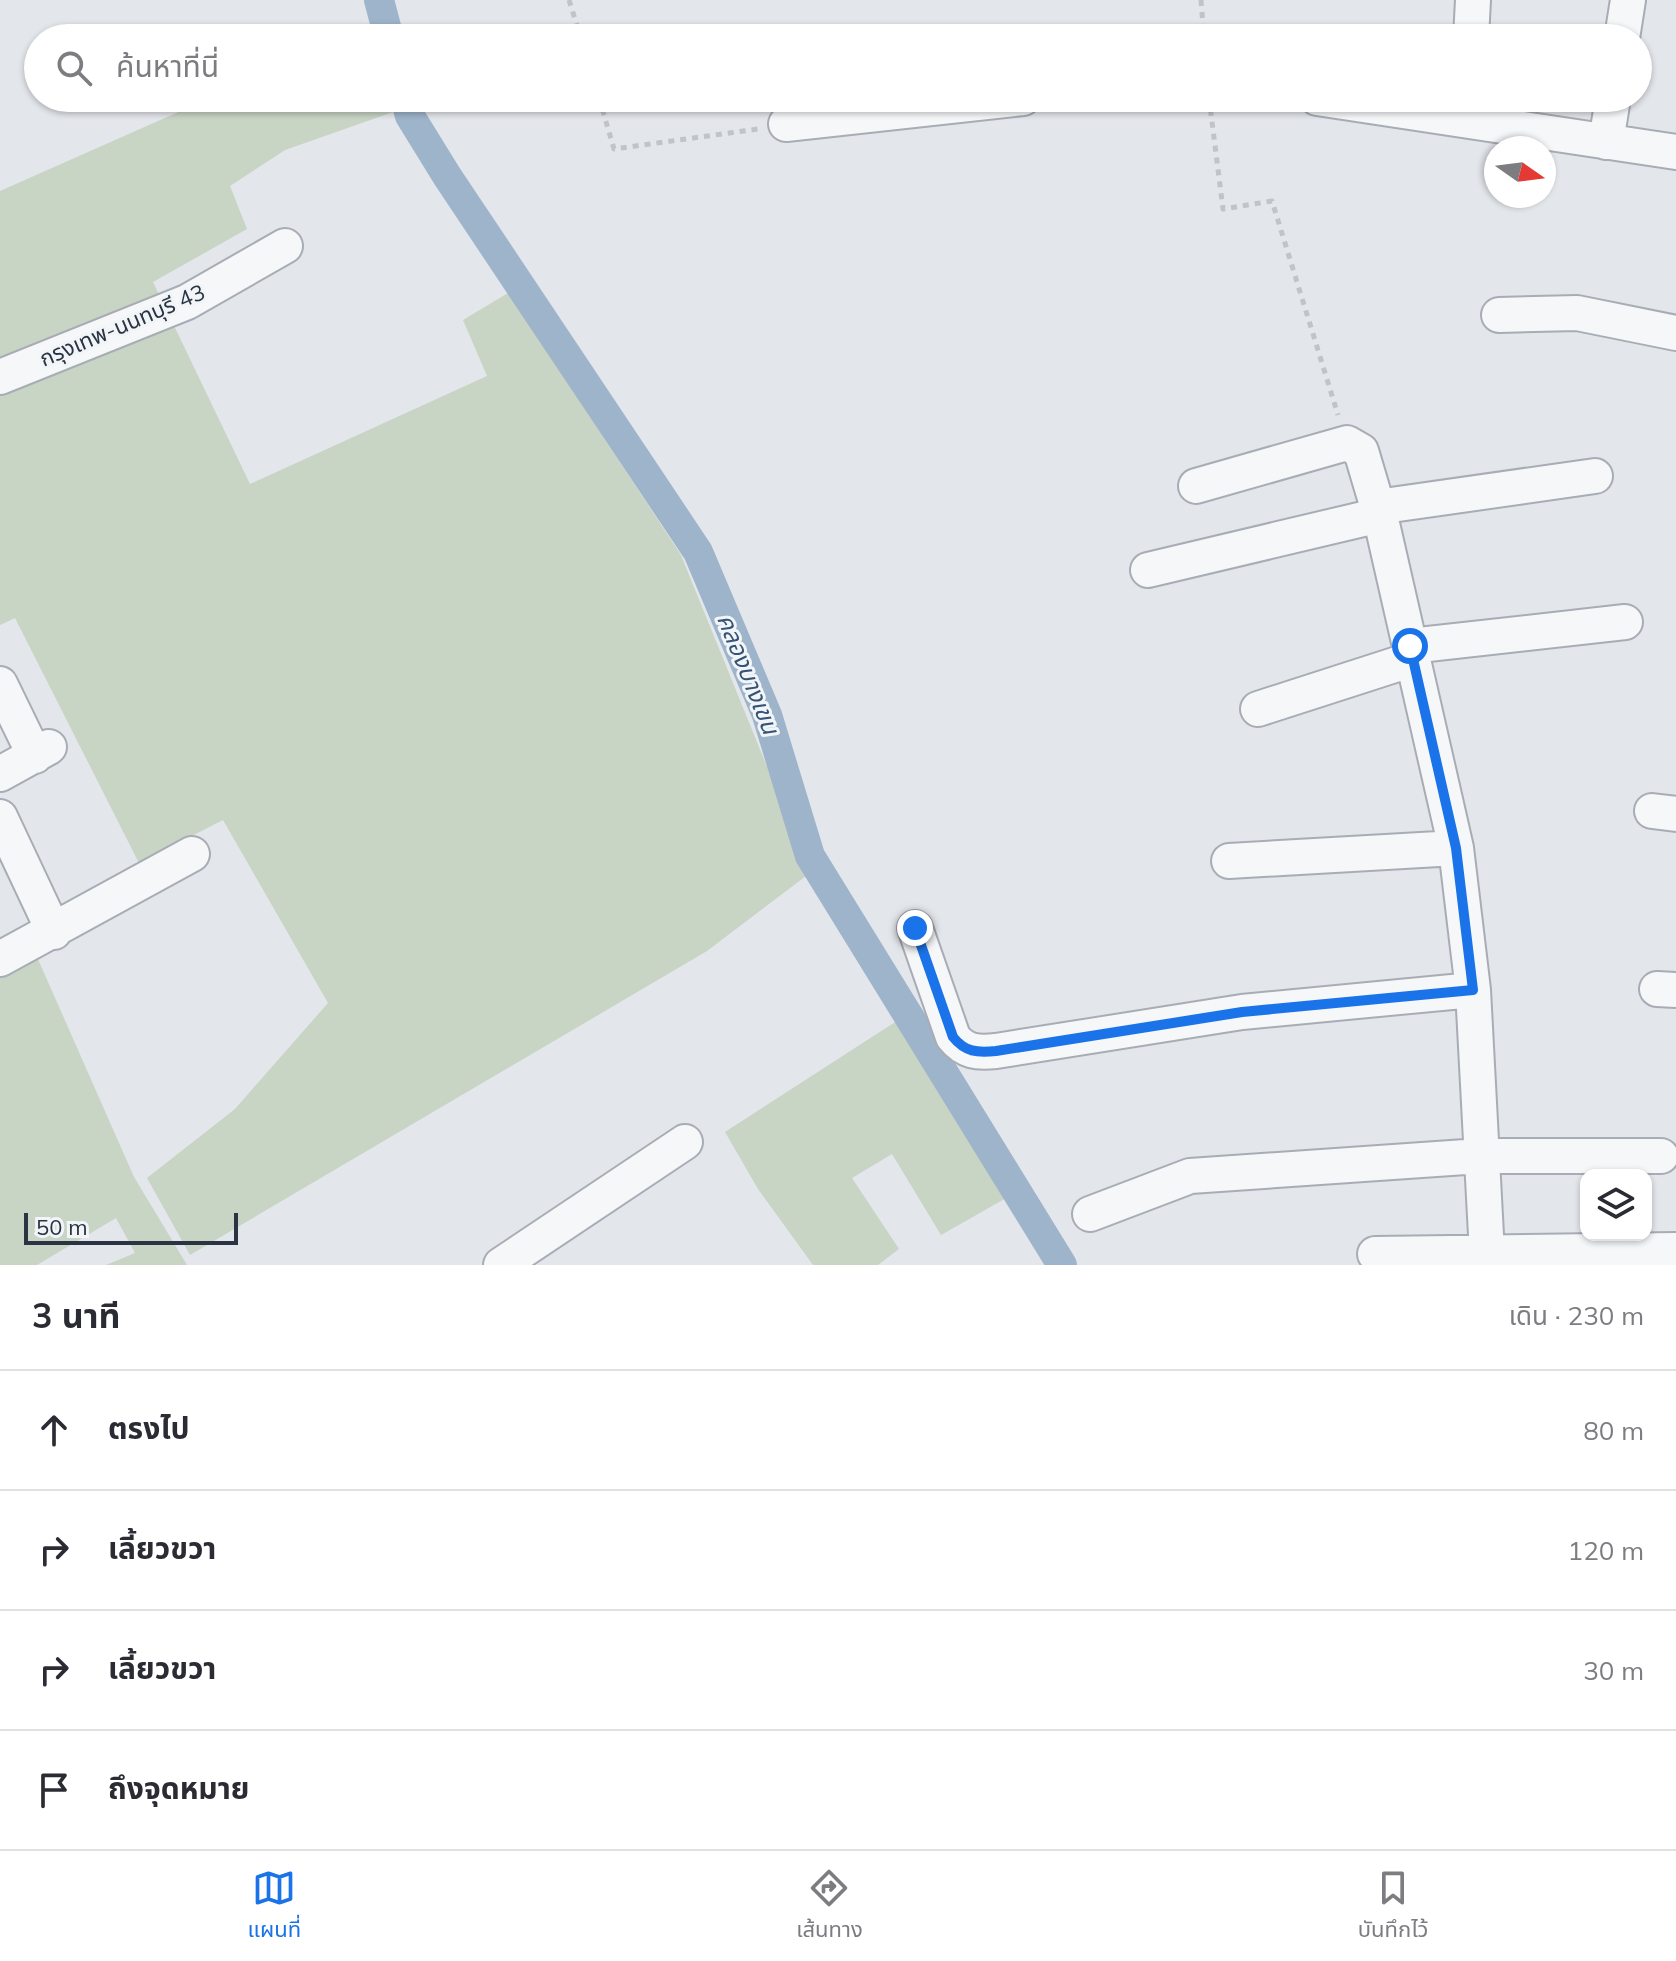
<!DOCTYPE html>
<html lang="th">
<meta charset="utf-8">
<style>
:root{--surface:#fff;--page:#f2f2f3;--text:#2b2b33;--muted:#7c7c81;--line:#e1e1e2;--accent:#1a73e8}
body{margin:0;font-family:Mulish,"Noto Sans Thai",sans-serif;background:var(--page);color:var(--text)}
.controls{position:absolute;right:24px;bottom:24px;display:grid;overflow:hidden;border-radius:16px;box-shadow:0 2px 6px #0004}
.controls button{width:72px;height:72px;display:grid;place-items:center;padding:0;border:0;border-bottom:2px solid var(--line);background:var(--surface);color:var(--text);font:40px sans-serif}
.compass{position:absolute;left:1484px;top:136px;width:72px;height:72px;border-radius:50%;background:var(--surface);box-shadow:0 2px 6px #0004;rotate:104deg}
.scale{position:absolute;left:24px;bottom:20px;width:214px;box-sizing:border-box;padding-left:8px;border:4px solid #2b3443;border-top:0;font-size:22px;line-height:28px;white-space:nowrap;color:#2b3443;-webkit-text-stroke:6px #f2f5f8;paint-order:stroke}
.stop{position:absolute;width:24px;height:24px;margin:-18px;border:6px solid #1a73e8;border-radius:50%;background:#fff}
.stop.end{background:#1a73e8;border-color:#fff;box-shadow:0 2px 8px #0008}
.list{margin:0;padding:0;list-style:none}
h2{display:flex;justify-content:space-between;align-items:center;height:104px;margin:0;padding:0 32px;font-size:34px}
h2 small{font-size:26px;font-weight:400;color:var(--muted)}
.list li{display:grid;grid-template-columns:52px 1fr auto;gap:24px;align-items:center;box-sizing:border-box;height:120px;padding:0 32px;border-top:2px solid var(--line)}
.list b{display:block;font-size:30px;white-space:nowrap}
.list em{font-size:26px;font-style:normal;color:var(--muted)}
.icon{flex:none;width:44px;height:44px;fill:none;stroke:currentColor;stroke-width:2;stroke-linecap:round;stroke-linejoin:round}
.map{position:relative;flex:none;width:1676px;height:1265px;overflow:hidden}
.search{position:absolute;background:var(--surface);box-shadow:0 2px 6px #0004;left:24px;right:24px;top:24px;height:88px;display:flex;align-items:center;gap:20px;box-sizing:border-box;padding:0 28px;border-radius:44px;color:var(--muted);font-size:30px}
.sheet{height:584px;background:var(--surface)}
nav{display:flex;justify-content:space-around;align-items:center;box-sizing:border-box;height:112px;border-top:2px solid var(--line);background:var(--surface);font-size:22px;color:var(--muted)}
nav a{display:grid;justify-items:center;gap:4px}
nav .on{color:var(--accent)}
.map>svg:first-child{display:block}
.green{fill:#c8d4c4}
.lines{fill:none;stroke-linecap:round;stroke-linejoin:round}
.canal{stroke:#9eb4ca;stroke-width:30}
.street-casing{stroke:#a8adb5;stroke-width:38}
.path{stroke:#c0c4ca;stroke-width:5;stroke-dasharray:6 6;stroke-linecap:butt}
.street{stroke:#f5f7f9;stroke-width:34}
.route{stroke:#1a73e8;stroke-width:10}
.labels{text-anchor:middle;stroke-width:6;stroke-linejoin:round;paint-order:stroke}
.street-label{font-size:22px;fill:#2b3443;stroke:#f2f5f8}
.water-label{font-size:24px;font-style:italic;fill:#355376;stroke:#f2f5f8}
</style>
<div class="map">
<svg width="1676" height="1265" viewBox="0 0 1676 1265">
<rect width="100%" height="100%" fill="#e3e6eb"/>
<!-- green -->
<path class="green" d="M210 98H392L396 111 285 150 230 186 247 229 153 282 250 484 487 376 463 320 508 293 681 555 768 769 806 876 707 951 190 1255 147 1178 235 1109 328 1003 223 820 139 863 15 618 0 625V191Z
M37 957 134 1177 187 1265H106L135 1253 116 1218 37 1265H0V975Z
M903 1017 1008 1197 941 1235 892 1154 852 1178 899 1249 878 1265H813L758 1189 725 1132Z"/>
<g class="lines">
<!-- canal -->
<path class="canal" d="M379 0 389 38
M405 98 410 116 447 176 698 552 767 715 810 856 1062 1265"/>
<defs>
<path id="street" d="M1471 38 1473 0
M1622 38 1628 0
M1317 98 1676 152
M786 124 1023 98
M1606 142 1613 98
M1499 315 1577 313 1676 333
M0 377 187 302 285 246
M1196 486 1347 443 1361 451 1380 515 1456 848 1473 990 1487 1254
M1377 507 1595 476
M1148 570 1380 515
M1410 646 1625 622
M0 684 35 756
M1258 709 1413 659
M0 774 49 747
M1652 811 1676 814
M0 817 54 932
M1229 861 1456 848
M915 928 953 1037C965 1052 977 1053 996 1051L1242 1012 1473 990
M0 959 192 854
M1657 989 1676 990
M1090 1214 1190 1176 1480 1156H1661
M1375 1254 1676 1250
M501 1265 685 1142"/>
</defs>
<!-- street casing -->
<use href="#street" class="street-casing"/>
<!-- path -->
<path class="path" d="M569 0 581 38
M1201 0 1204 38
M599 98 614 149 758 129
M1209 98 1223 209 1272 201 1338 415"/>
<!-- street -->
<use href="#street" class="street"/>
</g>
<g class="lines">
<!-- route -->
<path class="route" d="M915 928 953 1037C965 1052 977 1053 996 1051L1242 1012 1473 990 1456 848 1410 646"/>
</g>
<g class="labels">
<!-- street labels -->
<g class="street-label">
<text transform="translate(122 325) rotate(-23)" y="8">กรุงเทพ-นนทบุรี 43</text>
</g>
<!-- water labels -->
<g class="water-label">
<text transform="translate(748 674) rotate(68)" y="8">คลองบางเขน</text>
</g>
</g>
</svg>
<div class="controls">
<button><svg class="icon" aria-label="layers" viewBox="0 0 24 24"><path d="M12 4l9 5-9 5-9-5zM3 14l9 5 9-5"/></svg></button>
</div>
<svg class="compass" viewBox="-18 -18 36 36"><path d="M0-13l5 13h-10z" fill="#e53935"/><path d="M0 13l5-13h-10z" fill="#7c7c81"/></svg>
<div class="scale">50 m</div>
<div class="stop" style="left:1410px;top:646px"></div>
<div class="stop end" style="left:915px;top:928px"></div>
<div class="search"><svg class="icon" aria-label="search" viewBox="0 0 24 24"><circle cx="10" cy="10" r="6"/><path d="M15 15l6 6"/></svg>ค้นหาที่นี่</div>
</div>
<section class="sheet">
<h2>3 นาที<small>เดิน · 230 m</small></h2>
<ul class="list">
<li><svg class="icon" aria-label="ahead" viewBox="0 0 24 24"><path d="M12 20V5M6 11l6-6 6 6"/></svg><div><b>ตรงไป</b></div><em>80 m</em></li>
<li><svg class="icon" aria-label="right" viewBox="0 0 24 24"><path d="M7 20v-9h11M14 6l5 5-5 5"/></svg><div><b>เลี้ยวขวา</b></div><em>120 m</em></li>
<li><svg class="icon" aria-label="right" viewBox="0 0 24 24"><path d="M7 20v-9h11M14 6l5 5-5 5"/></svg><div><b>เลี้ยวขวา</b></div><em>30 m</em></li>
<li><svg class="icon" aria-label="arrive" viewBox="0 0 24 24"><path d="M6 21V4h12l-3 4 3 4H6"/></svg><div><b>ถึงจุดหมาย</b></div></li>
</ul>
</section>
<nav>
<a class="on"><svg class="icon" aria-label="map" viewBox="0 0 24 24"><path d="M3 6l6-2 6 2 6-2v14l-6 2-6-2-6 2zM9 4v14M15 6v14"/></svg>แผนที่</a>
<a><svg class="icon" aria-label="directions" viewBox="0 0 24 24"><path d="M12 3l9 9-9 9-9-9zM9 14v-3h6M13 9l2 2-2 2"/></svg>เส้นทาง</a>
<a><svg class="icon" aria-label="saved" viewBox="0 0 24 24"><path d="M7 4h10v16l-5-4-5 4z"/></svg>บันทึกไว้</a>
</nav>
